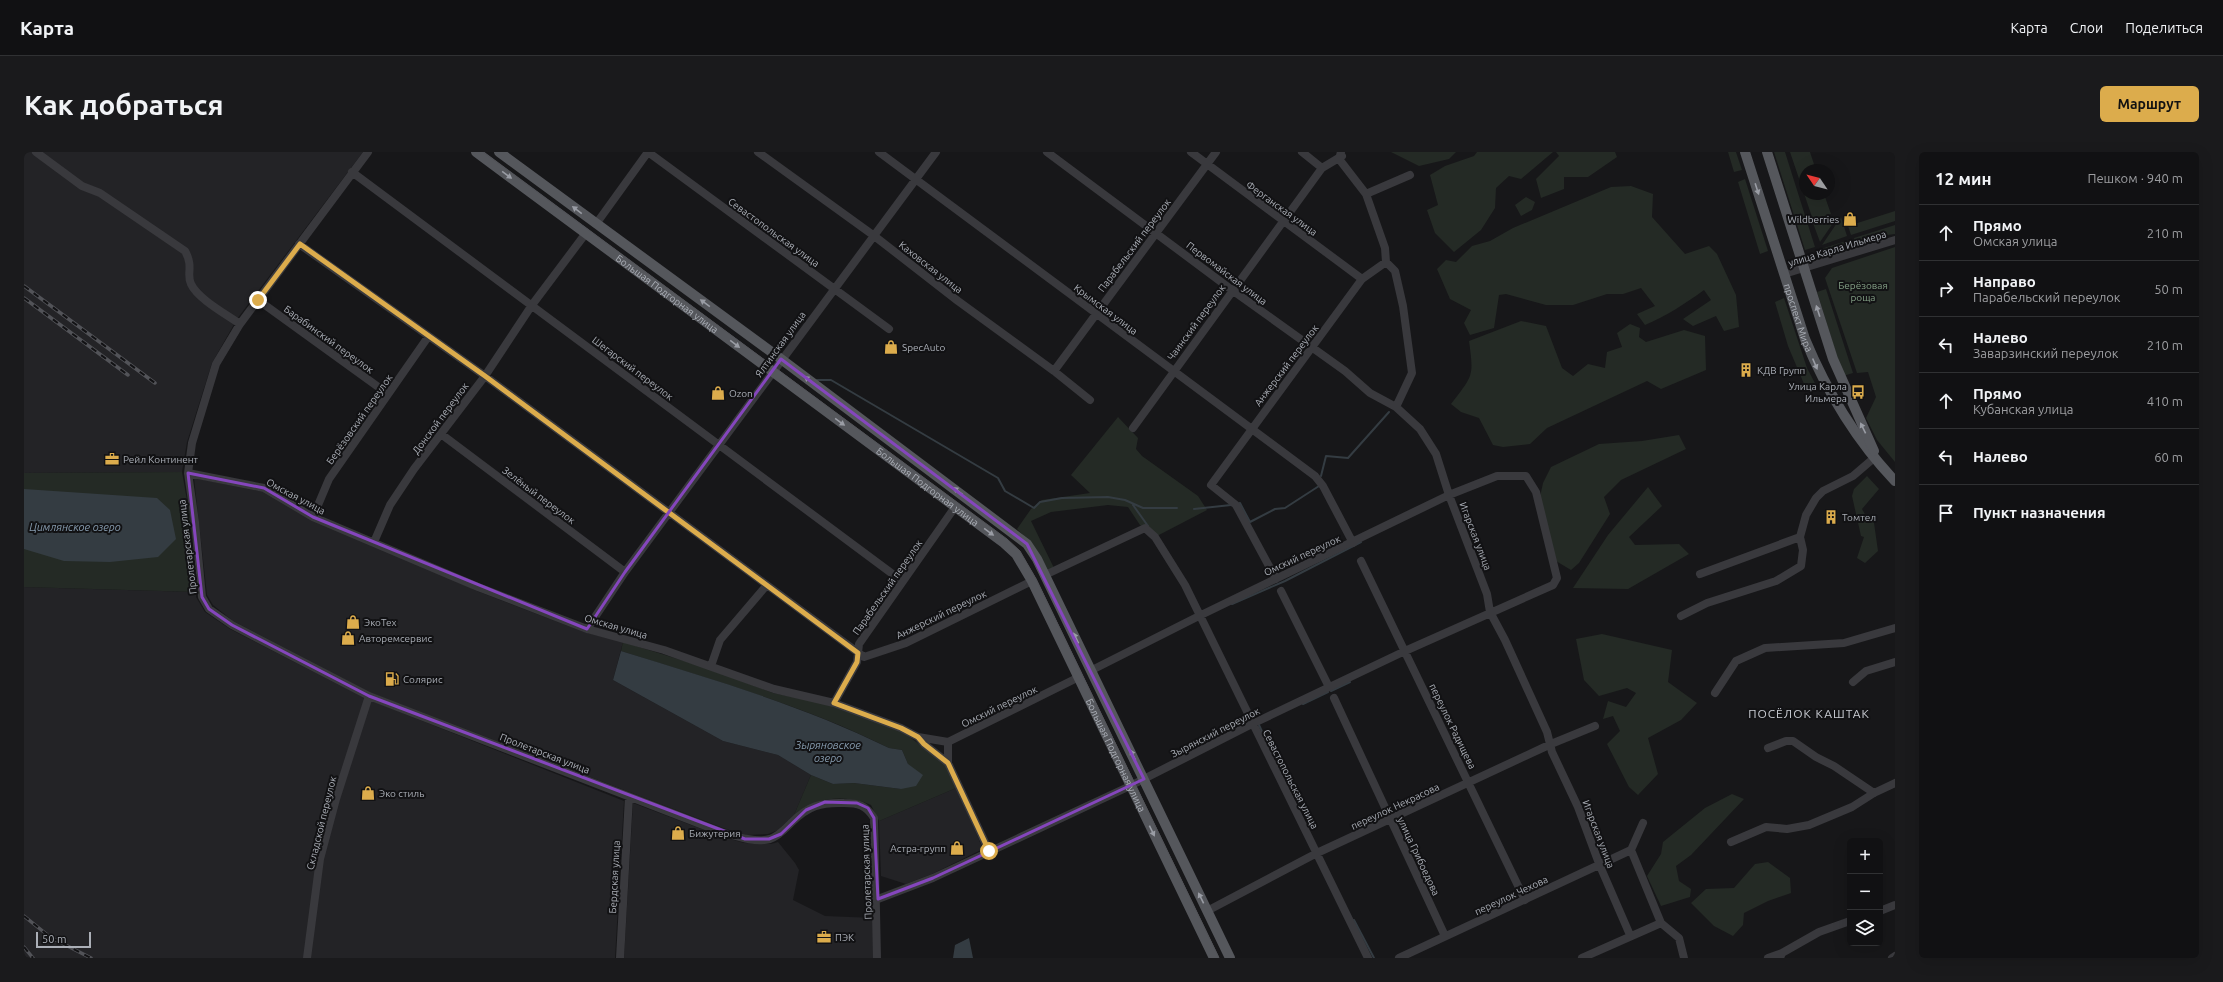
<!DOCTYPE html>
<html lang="ru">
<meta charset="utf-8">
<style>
:root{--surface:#111113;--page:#1a1a1c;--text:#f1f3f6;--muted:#9c9da0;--line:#303133;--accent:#dcac4c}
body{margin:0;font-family:Ubuntu,sans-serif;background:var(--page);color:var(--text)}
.controls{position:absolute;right:12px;bottom:12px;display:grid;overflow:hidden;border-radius:6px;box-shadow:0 4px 16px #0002}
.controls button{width:36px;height:36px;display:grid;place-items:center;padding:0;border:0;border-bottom:1px solid var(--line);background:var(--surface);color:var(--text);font:20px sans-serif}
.compass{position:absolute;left:1775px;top:12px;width:36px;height:36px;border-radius:50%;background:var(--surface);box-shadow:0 4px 16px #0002;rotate:305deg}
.scale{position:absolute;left:12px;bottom:10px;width:55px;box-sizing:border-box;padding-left:4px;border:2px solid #abafb7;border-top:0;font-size:11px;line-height:14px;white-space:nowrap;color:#abafb7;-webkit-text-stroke:3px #121214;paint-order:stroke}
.stop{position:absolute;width:12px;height:12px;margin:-9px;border:3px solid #dcac4c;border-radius:50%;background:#fff}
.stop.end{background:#dcac4c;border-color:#fff;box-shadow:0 1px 4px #0008}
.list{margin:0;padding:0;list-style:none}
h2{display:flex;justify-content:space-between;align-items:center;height:52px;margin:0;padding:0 16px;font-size:17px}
h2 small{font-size:13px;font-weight:400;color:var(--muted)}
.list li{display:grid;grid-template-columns:26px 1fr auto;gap:12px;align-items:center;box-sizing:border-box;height:56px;padding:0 16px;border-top:1px solid var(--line)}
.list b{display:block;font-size:15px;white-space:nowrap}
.list p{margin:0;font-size:13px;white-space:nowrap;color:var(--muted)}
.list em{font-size:13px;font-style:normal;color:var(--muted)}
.icon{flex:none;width:22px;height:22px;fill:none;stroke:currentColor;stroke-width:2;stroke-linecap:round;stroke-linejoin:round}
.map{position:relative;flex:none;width:1871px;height:806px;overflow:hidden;border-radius:6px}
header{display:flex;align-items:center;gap:24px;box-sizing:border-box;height:56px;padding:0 20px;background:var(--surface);border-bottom:1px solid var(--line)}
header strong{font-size:19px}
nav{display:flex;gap:22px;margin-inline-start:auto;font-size:14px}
.intro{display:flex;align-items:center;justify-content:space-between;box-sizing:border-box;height:96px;padding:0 24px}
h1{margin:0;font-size:28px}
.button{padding:10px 18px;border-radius:6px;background:var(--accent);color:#111;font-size:14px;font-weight:700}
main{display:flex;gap:24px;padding:0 24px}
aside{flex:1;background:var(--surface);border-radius:6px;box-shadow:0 4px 16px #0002}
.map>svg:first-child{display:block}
.built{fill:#232326}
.green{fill:#242a25}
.water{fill:#343c42}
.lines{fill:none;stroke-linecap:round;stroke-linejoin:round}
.stream{stroke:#343c42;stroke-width:2}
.minor{stroke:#39393d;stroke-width:8}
.major{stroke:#55575c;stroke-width:10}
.tram{stroke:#525358;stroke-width:1}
.rail-casing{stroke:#525358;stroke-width:3.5}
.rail{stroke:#121214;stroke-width:2;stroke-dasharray:6;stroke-linecap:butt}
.oneway{fill:#9a9da5}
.route{stroke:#dcac4c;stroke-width:5}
.marked{fill:none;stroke:#8546bd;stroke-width:3;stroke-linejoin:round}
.labels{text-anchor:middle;stroke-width:4;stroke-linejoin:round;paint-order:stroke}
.street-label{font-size:10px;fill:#abafb7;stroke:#121214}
.poi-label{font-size:10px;fill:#abafb7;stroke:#121214;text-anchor:start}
.park-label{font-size:10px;fill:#84a086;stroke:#121214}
.water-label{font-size:11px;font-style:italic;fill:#869bae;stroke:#121214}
.quarter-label{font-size:12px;letter-spacing:1px;fill:#cbced4;stroke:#121214}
</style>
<header>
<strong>Карта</strong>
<nav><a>Карта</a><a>Слои</a><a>Поделиться</a></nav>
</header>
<div class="intro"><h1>Как добраться</h1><a class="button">Маршрут</a></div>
<main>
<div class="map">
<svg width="1871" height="806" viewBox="0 0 1871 806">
<rect width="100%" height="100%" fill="#171719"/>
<!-- built -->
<path class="built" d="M0 0H339L213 167 188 211 163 290 158 320 0 321Z
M170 326 240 340 453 439 560 480 599 490 589 528 699 589 754 603 787 623 770 663 754 678 744 682 722 683 699 676 345 540 209 469 189 453 183 443Z
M0 435 172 440V445L181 460 206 477 343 547 600 649 591 806H0Z
M932 636 959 697 908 722 882 732 857 724 855 669Z
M609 651 696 684 720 691 747 692 754 690 771 711 775 718 769 748 801 764 850 766V806H600Z"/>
<!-- green -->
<path class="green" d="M1367 0H1432L1425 7 1395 14Z
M1453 0H1529L1497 27 1485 24 1472 36 1471 56 1457 78 1430 100 1411 81 1403 58 1414 53 1406 23 1421 14 1450 4Z
M1532 0H1591L1593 5 1564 25H1540V37L1517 46 1512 27 1535 4Z
M1704 0H1712L1718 18 1710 20Z
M1750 0H1761L1791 95 1781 98Z
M1766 0H1786L1792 18H1781V42H1800L1807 62 1789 68Z
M1721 27 1744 99 1736 102 1714 30Z
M1607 34 1629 42 1628 65 1661 102 1685 94 1693 102 1712 143 1715 175 1700 179 1692 164 1669 174 1659 167 1687 148 1680 138C1661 152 1642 164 1621 173L1613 162 1631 154 1617 136 1599 142H1583L1549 153H1522L1482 142 1475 143 1470 176 1446 183 1440 171 1447 158 1426 147 1413 117 1422 108 1432 110 1448 94 1466 89 1489 76 1587 35Z
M1502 45 1511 50 1508 58 1497 64 1491 53Z
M1871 59V69L1827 83 1824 74Z
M1814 64 1796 90 1789 71Z
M1817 65 1823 84 1798 93Z
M1871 73V82L1855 84 1831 92 1830 86Z
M1825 88 1827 93 1799 102 1797 97Z
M1871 95V310L1853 288 1842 266 1852 245 1844 220 1833 221 1801 126 1808 116Z
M1802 137 1829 221 1819 224 1793 140Z
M1760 146 1783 216 1793 235 1783 239 1764 194 1751 150Z
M1497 169 1522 174 1538 216 1549 224 1564 212 1581 216 1583 200 1598 195 1593 181 1606 172 1616 176 1615 185 1622 190 1660 178 1681 184 1682 218 1637 237 1623 229 1523 276 1506 292 1479 295 1469 293 1455 266 1437 260 1427 252C1449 223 1450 225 1445 189Z
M1094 265 1114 286 1112 297 1118 304 1174 344 1183 358 1133 384 1116 373 1104 355 1084 353 1027 360 1007 369 1030 416 1022 420 1005 389 993 377 1007 357 1018 348 1066 341 1047 323Z
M1655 283 1662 297 1597 328 1580 345 1586 362 1555 411 1547 418 1532 409 1516 345 1519 331 1527 315 1575 292 1618 289Z
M158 320 167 371 172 440 0 435V321Z
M1843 324 1855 337 1838 357 1843 366 1849 364 1854 399 1841 411 1833 406 1840 385 1837 384 1828 344 1830 337Z
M1624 335 1638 354 1605 385 1611 393 1655 392 1665 402 1604 437 1549 436 1584 383Z
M1578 482 1648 498 1644 530 1673 551 1657 568 1624 586 1634 622 1614 643 1605 635 1583 592 1596 579 1589 564 1579 567 1584 549 1602 555 1612 541 1603 536 1575 544 1560 528 1552 487Z
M599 490 686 517 749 541 809 553 878 579 922 613 932 636 855 669 847 653C821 642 792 645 770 663L787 623 809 632 830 631 877 637 884 612 878 598 865 596C779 553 688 528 597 499Z
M1708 642 1720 647 1667 703 1652 714 1655 729 1667 737 1666 745 1637 754 1623 724 1637 702 1639 690 1681 656Z
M1744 710 1766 726 1767 741 1744 749 1720 761 1719 773 1709 784 1690 774 1667 751 1682 737 1710 736 1731 712Z"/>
<!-- water -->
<path class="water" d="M0 337 133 346 146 358 152 387 134 405 86 410 40 409 0 397Z
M597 499C688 527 780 554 865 596L878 598 884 612 899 623 892 634 877 637 830 631 809 632 787 623 754 603 699 589 589 528Z
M945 786 949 806H929L931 793Z"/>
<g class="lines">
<!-- stream -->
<path class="stream" d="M793 228H807L974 326 981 339 1010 356 1016 350 1038 346 1084 345 1101 348 1119 356H1153
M1297 324 1302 304 1324 306 1365 260
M1216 351 1226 370 1251 357 1261 356 1295 334
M1109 353 1124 374
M1170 357 1207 353
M1208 452 1261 429 1337 390
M1307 539 1326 530
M1279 552 1304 540
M1235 573 1241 586
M1330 768 1350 806"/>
<!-- minor -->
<path class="minor" d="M12 0 58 34 76 41 161 99C170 115 162 122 167 132 174 147 202 162 216 172
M344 0 216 172 192 212 168 291 164 321 171 370 178 445 185 457 208 473 345 544 697 680C712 684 730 691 746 687 755 684 761 677 767 671 784 654 797 650 820 651 834 651 842 653 850 666L853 806
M624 0 865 177
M734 0 849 83 934 149 1030 219 1066 248
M855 0 1291 324 1299 334 1329 391
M1023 0 1208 138 1321 219 1346 241 1372 255
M1167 0 1338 127
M1278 0 1298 16
M1317 0 1315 7 1342 42 1361 96 1362 110 1371 119 1379 154 1388 221 1372 255 1396 277 1412 302 1425 343 1463 442 1466 460 1481 488 1523 580 1528 600 1554 655 1576 714 1606 783
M328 20 878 429
M1342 42 1386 23
M572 72 624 0
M275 92 461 224 840 505 882 491 1008 429
M1760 122 1871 88
M234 148 364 242
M1030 219 1192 0
M1109 276 1298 16 1318 4
M417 282 601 420
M164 321 240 336 289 365 454 435 563 477 640 498 750 537 810 551 877 576 894 585 900 592 924 611 965 699
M289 365 305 327 404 185
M350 390 366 353 390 317 461 224 508 153 562 81
M1337 409 1501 748
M1676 422 1776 385
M1021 423 1121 376 1131 385 1161 433 1344 806
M1252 427 1212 353 1187 333 1338 127 1362 110
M1257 439 1305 535
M1657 464 1683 451 1752 429 1777 414 1779 398 1776 385 1782 363 1792 346 1799 339 1829 324 1850 306
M563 477 601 420 912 0
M687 514 696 488 742 434
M1829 530 1842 519 1871 510
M1691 541 1712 509 1741 496 1820 491 1871 476
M1310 546 1421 784
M810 551 833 510 835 492 931 355
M894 585 924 590
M1744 596 1762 589H1769L1792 605 1810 614 1850 641
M924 611V590L1053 526
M1619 671 1607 698 1637 771 1655 786 1660 806
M1707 690 1742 675 1763 677 1785 673 1828 655 1850 641 1871 631
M854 747 909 726 1106 634 1228 572 1381 499 1529 433 1533 426 1512 340 1502 324H1473L1425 343 1175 464 1068 518
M1183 759 1293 701 1527 592 1571 574
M1856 759 1871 753
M283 806 296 707 312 647 345 544
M596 806 605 645
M1375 806 1607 698
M1558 806 1637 771
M1744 806 1758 801
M1756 806 1758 801 1795 780 1826 769
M1868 806 1871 804"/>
<!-- major -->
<g class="major">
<path id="s1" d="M452 0 980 391 992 402 1008 429 1190 806"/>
<path d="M475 0 757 207 1003 392 1013 407 1206 806"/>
<path id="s2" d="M1721 0 1781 187C1803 240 1831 287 1871 329"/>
<path d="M1743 0 1809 207 1850 299"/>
</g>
<!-- tram -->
<path class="tram" d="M459 0 983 387 996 399 1012 427 1195 806"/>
<defs>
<path id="rail" d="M0 134 131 231
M0 146 104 223
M0 764 26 785 67 806
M0 795 9 806"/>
</defs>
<!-- rail casing -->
<use href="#rail" class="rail-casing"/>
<!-- rail -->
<use href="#rail" class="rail"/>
</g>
<!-- one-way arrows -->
<defs><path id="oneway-solid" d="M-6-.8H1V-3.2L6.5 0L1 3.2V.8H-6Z"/></defs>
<g class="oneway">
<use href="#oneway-solid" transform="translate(483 23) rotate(36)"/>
<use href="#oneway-solid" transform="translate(1733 37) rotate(72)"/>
<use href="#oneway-solid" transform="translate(553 58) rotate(-143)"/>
<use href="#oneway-solid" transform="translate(681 151) rotate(-144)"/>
<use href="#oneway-solid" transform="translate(1794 159) rotate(-108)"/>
<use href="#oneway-solid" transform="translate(711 192) rotate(37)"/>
<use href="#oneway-solid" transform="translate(1791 212) rotate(67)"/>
<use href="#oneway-solid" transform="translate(785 228) rotate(-143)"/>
<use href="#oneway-solid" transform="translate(816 270) rotate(36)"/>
<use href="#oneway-solid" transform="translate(1839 276) rotate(-116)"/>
<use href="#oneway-solid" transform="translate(934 339) rotate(-143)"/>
<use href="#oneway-solid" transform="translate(965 380) rotate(36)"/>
<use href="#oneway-solid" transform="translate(1052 486) rotate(-116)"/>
<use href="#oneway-solid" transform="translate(1109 603) rotate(-116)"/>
<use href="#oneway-solid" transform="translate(1128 679) rotate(64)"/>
<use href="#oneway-solid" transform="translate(1177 746) rotate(-116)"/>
</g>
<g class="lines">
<!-- route -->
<path class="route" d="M234 148 276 92 461 224 834 501 833 510 810 551 877 576 894 585 900 592 924 611 965 699"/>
</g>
<!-- marked area -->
<path class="marked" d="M757 207 1003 392 1120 627 909 726 854 747 850 666 844 656 833 651 801 650 782 658 757 682 745 687H721L345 544 208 473 185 457 178 445 164 321 240 336 289 365 563 477 601 420Z"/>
<!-- icons -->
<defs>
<symbol id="shop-bare" viewBox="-9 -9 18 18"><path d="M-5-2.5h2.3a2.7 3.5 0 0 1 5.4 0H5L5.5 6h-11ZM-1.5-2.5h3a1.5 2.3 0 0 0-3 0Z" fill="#dcac4c" stroke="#121214" stroke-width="2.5" paint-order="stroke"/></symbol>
<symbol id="building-bare" viewBox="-9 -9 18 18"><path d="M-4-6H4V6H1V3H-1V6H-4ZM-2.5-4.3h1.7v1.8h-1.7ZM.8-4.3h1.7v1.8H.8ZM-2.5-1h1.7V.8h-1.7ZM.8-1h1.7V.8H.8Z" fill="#dcac4c" stroke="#121214" stroke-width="2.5" paint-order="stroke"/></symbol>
<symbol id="bus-bare" viewBox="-9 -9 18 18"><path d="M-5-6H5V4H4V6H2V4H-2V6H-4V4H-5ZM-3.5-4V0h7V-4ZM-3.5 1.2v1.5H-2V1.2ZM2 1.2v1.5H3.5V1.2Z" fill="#dcac4c" stroke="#121214" stroke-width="2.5" paint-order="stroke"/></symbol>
<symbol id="office-bare" viewBox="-9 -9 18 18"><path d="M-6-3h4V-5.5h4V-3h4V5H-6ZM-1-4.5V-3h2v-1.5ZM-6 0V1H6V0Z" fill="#dcac4c" stroke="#121214" stroke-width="2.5" paint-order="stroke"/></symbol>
<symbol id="fuel-bare" viewBox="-9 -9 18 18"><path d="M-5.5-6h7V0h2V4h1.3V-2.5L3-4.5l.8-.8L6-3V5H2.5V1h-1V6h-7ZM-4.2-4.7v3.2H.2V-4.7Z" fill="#dcac4c" stroke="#121214" stroke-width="2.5" paint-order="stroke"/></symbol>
</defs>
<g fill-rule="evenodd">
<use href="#shop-bare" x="1816" y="57" width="20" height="20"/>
<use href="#shop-bare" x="857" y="185" width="20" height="20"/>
<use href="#building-bare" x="1712" y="208" width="20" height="20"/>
<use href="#bus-bare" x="1824" y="230" width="20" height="20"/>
<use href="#shop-bare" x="684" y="231" width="20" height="20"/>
<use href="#office-bare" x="78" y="297" width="20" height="20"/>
<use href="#building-bare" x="1797" y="355" width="20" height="20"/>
<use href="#shop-bare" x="319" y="460" width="20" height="20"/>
<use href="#shop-bare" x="314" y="476" width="20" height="20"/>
<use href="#fuel-bare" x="358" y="517" width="20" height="20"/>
<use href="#shop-bare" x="334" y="631" width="20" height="20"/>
<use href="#shop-bare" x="644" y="671" width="20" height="20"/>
<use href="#shop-bare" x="923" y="686" width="20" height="20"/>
<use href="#office-bare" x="790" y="775" width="20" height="20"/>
</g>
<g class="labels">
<!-- street labels -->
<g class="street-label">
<text transform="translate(1258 56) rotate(36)" y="4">Ферганская улица</text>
<text transform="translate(750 80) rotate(36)" y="4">Севастопольская улица</text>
<text transform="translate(1110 93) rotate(-53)" y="4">Парабельский переулок</text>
<text transform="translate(1813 96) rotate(-17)" y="4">улица Карла Ильмера</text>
<text transform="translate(907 115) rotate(38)" y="4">Каховская улица</text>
<text transform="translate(1203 121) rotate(37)" y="4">Первомайская улица</text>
<text dy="4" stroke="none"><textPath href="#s1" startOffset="238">Большая Подгорная улица</textPath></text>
<text transform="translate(1082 157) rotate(37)" y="4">Крымская улица</text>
<text dy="4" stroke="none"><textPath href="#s2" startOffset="174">проспект Мира</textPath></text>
<text transform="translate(1172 170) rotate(-54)" y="4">Чаинский переулок</text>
<text transform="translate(305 187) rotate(36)" y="4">Барабинский переулок</text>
<text transform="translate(756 192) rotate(-54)" y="4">Ялтинская улица</text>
<text transform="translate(1262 213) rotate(-53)" y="4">Анжерский переулок</text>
<text transform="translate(609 216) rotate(37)" y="4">Шегарский переулок</text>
<text transform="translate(416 266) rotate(-53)" y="4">Донской переулок</text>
<text transform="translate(335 267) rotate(-55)" y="4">Берёзовский переулок</text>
<text dy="4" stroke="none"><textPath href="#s1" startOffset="562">Большая Подгорная улица</textPath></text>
<text transform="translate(515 343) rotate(37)" y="4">Зелёный переулок</text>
<text transform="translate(272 344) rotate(28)" y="4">Омская улица</text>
<text transform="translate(1452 384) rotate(69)" y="4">Игарская улица</text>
<text transform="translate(163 395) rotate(-97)" y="4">Пролетарская улица</text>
<text transform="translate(1278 403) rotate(-25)" y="4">Омский переулок</text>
<text transform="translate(863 435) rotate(-55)" y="4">Парабельский переулок</text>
<text transform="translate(917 462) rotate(-26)" y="4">Анжерский переулок</text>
<text transform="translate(592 474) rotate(16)" y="4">Омская улица</text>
<text transform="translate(975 554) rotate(-26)" y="4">Омский переулок</text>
<text transform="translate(1429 574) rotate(64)" y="4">переулок Радищева</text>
<text transform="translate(1191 580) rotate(-27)" y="4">Зырянский переулок</text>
<text transform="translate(521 601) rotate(21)" y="4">Пролетарская улица</text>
<text dy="4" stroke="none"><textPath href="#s1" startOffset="898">Большая Подгорная улица</textPath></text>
<text transform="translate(1267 627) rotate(63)" y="4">Севастопольская улица</text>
<text transform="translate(1371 654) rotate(-25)" y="4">переулок Некрасова</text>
<text transform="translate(297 671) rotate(-76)" y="4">Складской переулок</text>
<text transform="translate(1575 682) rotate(69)" y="4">Игарская улица</text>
<text transform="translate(1395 704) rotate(65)" y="4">улица Грибоедова</text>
<text transform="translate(842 720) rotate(-92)" y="4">Пролетарская улица</text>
<text transform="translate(590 725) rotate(-87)" y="4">Бердская улица</text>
<text transform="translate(1487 743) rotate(-25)" y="4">переулок Чехова</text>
</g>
<!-- poi labels -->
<g class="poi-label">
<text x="1815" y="71" text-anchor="end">Wildberries</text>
<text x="878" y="199">SpecAuto</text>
<text x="1733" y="222">КДВ Групп</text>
<text x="1823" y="238" text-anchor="end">Улица Карла<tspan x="1823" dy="12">Ильмера</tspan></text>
<text x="705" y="245">Ozon</text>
<text x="99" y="311">Рейл Континент</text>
<text x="1818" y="369">Томтел</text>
<text x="340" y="474">ЭкоТех</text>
<text x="335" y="490">Авторемсервис</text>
<text x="379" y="531">Солярис</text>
<text x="355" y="645">Эко стиль</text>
<text x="665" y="685">Бижутерия</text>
<text x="922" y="700" text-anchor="end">Астра-групп</text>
<text x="811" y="789">ПЭК</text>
</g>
<!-- park labels -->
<g class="park-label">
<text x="1839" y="137">Берёзовая<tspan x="1839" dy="12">роща</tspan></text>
</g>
<!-- water labels -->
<g class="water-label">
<text x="51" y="379">Цимлянское озеро</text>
<text x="804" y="597">Зыряновское<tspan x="804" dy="13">озеро</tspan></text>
</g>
<!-- quarter labels -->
<g class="quarter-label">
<text x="1785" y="566">ПОСЁЛОК КАШТАК</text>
</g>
</g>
</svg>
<div class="controls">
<button>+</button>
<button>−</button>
<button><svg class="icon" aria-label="layers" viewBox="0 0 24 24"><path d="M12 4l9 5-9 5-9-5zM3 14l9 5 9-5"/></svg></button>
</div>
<svg class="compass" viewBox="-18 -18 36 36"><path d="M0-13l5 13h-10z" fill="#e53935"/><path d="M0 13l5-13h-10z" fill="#9c9da0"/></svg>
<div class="scale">50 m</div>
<div class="stop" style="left:965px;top:699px"></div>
<div class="stop end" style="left:234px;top:148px"></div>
</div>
<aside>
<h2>12 мин<small>Пешком · 940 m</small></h2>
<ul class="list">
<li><svg class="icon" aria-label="ahead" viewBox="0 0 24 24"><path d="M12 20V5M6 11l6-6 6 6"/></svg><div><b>Прямо</b><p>Омская улица</p></div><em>210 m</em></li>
<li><svg class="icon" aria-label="right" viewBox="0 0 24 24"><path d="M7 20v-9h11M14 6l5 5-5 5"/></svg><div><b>Направо</b><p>Парабельский переулок</p></div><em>50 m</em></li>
<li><svg class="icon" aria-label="left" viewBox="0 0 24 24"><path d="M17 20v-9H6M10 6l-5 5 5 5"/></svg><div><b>Налево</b><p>Заварзинский переулок</p></div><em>210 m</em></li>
<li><svg class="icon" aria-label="ahead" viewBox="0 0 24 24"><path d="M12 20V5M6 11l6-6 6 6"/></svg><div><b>Прямо</b><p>Кубанская улица</p></div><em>410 m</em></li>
<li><svg class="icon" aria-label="left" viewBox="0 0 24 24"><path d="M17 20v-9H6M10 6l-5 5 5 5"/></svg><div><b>Налево</b></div><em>60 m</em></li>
<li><svg class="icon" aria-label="arrive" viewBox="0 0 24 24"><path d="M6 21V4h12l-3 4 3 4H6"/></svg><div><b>Пункт назначения</b></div></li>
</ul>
</aside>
</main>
